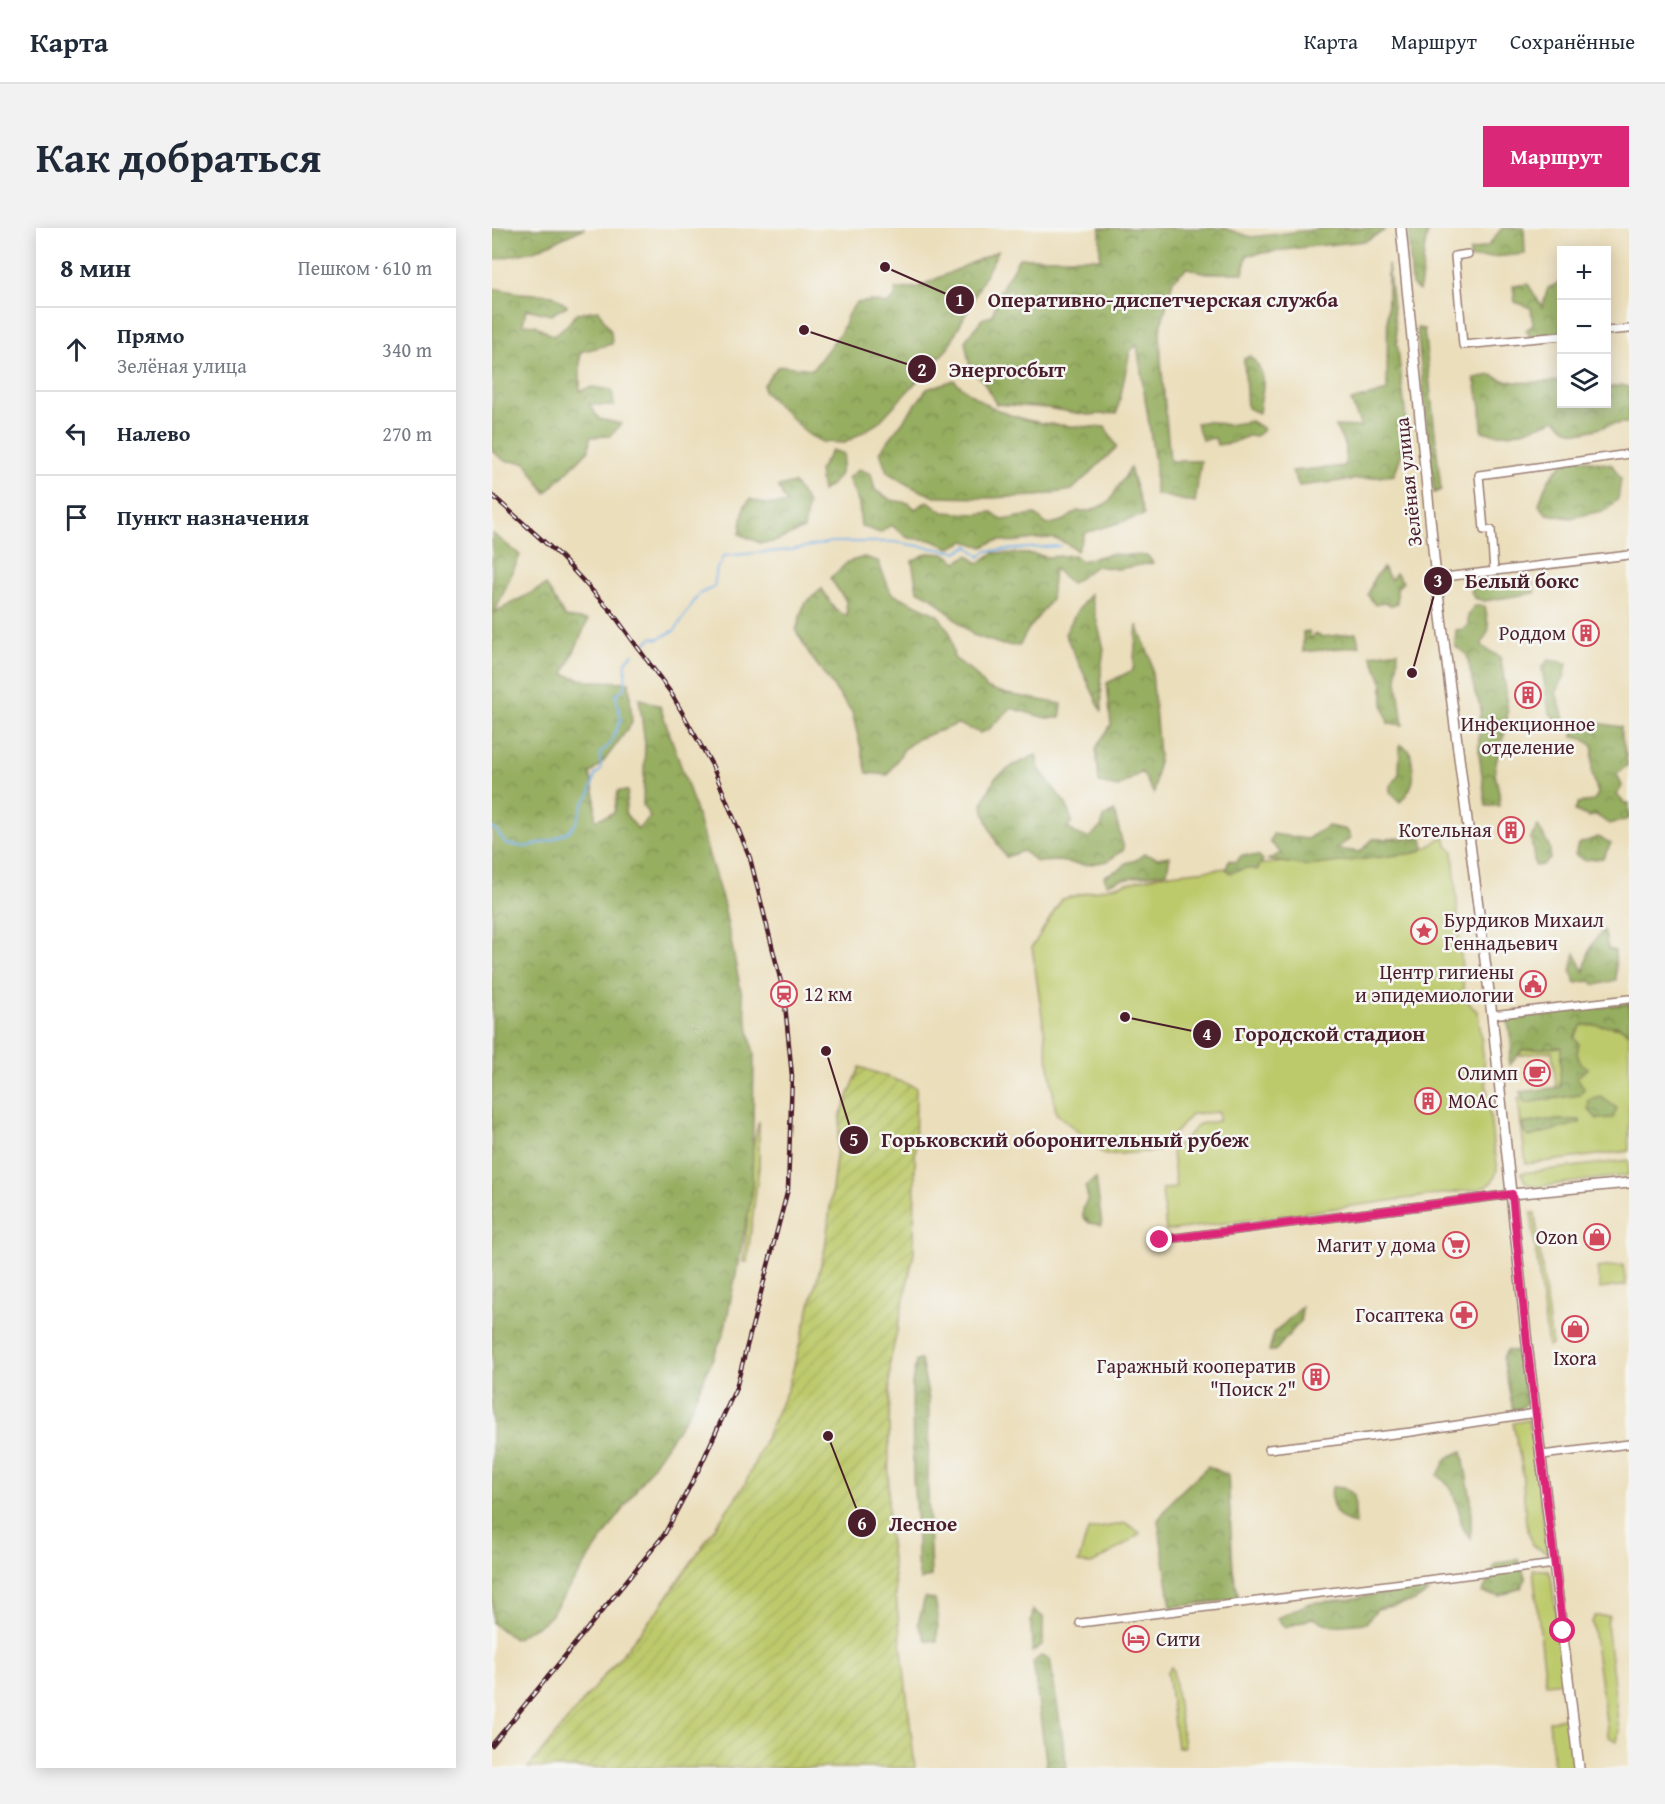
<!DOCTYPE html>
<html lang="ru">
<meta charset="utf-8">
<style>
:root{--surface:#fff;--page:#f2f2f3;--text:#1f2937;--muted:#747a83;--line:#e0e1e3;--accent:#db2777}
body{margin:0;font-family:"Gentium Book Plus",serif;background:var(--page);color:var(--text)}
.controls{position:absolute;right:18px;top:18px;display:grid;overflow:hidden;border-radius:0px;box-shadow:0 3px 15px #0003}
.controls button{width:54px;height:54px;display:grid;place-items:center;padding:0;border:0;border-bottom:2px solid var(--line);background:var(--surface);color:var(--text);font:30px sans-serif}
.stop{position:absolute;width:18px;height:18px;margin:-14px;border:4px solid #db2777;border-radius:50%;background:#fff}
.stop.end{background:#db2777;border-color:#fff;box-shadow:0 2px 6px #0008}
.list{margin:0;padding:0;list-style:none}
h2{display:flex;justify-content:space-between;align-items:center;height:78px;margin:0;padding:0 24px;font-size:26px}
h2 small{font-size:20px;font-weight:400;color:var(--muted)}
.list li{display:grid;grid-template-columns:39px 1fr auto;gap:18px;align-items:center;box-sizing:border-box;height:84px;padding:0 24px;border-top:2px solid var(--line)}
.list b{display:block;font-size:22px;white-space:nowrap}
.list p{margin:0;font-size:20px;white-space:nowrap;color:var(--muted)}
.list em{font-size:20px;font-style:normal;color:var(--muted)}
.icon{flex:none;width:33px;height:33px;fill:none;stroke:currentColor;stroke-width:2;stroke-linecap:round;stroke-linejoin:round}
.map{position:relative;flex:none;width:1137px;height:1540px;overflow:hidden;border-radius:0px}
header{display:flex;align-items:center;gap:36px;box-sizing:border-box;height:84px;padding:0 30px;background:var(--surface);border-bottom:2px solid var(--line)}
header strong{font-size:28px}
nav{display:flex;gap:33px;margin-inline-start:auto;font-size:21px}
.intro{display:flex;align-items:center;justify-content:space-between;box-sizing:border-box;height:144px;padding:0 36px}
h1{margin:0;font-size:42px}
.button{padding:15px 27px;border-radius:0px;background:var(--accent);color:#fff;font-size:21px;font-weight:700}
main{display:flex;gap:36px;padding:0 36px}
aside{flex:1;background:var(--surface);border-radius:0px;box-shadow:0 3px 15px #0003}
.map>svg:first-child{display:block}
.green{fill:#bdca6c;stroke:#84744c;stroke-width:1.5}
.forest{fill:url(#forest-crowns);stroke:#706646;stroke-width:1.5}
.garden{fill:url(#garden-furrows);stroke:#84744c;stroke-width:1.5}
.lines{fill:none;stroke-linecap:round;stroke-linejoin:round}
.stream{stroke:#76b1e7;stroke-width:2}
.street-casing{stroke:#9a7e73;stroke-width:10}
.secondary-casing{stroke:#9a7e73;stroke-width:12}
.street{stroke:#fff;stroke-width:7}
.secondary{stroke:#fff;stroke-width:9}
.rail-casing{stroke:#4a1f2b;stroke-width:4.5}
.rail{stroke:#f6f6f2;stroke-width:2;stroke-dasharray:7;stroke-linecap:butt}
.route{stroke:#db2777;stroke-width:8}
.labels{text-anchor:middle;stroke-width:5;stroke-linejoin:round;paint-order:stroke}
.street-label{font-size:20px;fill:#4a1f2b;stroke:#f6f6f2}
.poi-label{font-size:20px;fill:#4a1f2b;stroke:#f6f6f2;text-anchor:end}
.leader{fill:none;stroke:#4a1f2b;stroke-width:2}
.callout-dot{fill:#4a1f2b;stroke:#f6f6f2;stroke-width:2}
.mark-label{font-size:18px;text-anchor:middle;font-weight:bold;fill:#fff}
.callout-label{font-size:21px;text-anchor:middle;font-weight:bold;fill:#4a1f2b;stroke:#f6f6f2;stroke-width:5;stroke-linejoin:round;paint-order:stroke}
</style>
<header>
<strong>Карта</strong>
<nav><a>Карта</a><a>Маршрут</a><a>Сохранённые</a></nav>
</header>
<div class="intro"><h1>Как добраться</h1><a class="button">Маршрут</a></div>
<main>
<aside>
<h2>8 мин<small>Пешком · 610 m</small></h2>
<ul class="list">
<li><svg class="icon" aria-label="ahead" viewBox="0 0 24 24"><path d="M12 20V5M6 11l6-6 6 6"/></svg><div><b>Прямо</b><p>Зелёная улица</p></div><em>340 m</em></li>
<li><svg class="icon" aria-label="left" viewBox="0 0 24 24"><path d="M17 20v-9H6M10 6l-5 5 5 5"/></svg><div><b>Налево</b></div><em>270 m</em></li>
<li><svg class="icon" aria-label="arrive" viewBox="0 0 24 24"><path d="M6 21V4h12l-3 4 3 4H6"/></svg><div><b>Пункт назначения</b></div></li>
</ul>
</aside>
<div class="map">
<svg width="1137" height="1540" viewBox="0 0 1137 1540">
<defs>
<pattern id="forest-crowns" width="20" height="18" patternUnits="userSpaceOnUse" patternTransform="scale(1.5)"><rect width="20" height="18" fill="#96ae60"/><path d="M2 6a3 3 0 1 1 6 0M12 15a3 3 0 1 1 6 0" fill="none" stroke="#7c8d4f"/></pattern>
<pattern id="garden-furrows" width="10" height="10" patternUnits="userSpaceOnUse" patternTransform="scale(1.5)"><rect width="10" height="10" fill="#bdca6c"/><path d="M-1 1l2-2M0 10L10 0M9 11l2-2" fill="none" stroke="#a4ad5e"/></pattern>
</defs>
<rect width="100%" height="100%" fill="#f6f6f2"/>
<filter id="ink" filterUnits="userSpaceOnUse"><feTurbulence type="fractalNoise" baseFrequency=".0167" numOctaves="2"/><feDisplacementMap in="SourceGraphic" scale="12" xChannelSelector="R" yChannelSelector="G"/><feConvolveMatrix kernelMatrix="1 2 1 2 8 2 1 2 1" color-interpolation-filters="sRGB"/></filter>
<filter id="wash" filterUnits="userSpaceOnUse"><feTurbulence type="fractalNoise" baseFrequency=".008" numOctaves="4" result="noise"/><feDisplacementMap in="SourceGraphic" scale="24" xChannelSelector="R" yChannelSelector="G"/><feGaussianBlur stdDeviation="1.35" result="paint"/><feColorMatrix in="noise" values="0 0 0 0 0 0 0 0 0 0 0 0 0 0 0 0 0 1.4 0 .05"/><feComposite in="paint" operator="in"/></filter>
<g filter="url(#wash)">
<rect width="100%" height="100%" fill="#ebdebb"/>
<!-- green -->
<path class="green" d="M953 607 955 618 961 623 972 768 981 780 986 783 1002 923C1008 940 1006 956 987 961L674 1003 670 961 684 960 680 924 707 896 727 893V884L700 886 667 923 613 927 564 885 540 719 570 671 668 647 936 619Z
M1137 775V797L1120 800 1137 798V923L1034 936 1026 871 1065 865 1060 823 1023 828 1018 789Z
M267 893V939L255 1034H251L258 969 259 926Z
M1137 932V947L1044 959 1034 955 1029 945Z
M1039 985H1043L1060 1117 1056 1118Z
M1131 1037 1134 1057 1108 1061 1105 1040Z
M1036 1192 1046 1244 1055 1325 1040 1317 1034 1295 1030 1240 1021 1195Z
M634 1295 648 1305 637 1314 600 1336 586 1335 596 1302Z
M1041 1342H1056L1059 1347 1072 1454 1054 1456Z
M1103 1388H1117L1115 1395 1127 1502 1125 1514 1116 1508 1100 1394Z
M679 1439 681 1442 692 1519H685L675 1444Z
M1076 1489 1082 1540H1062L1057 1493Z"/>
<!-- forest -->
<path class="forest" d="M0 0H93L42 23 0 32Z
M608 0H732L759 9 835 0H891L892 3 873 13 815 19 755 27 751 45H715L695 40 681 52 668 102 669 133 678 233H709L703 275 663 266V236L645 117 638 123 625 185 596 187 555 180 504 176 491 153 478 140 473 113 490 91 500 88 508 63 527 30H608Z
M918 0H934L937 3C929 21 933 43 927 63L920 57 917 15Z
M1010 0H1032L1033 26 978 31V23L996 18Z
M506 23 456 120 386 195 353 215 330 214 317 207 272 164 271 158 285 139 292 138 321 141 349 104 356 86 364 75 379 73 395 76 404 68 403 62 426 59Z
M896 36 916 209 902 247 807 258 800 243 853 238 854 219 843 198 869 199 859 173 895 163Z
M1069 54V103L1058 112 1040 113 1034 102 1041 97 1039 80 1023 74 1021 58 1036 56 1050 79 1056 60Z
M0 60 27 65 61 67 75 78 59 87 34 81 31 96 43 97 61 108 76 96 85 85 106 82 119 103 120 116 88 124V163L100 159 120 162 122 178 97 176 107 191 130 196 118 208 98 209 97 222 54 265 33 234 13 233 0 223Z
M925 100 932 101 949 262 942 265Z
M758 128C778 148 770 160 767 185L755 180 752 131Z
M1000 147C1019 159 1048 153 1069 153L1070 176H1114L1115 160 1129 157 1137 159V195C1107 193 1087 219 1064 191 1039 200 1016 212 990 203L989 179 982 150Z
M462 152C506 194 555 199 613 199L625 219 580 262 545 268 496 270 443 269 418 258 395 244 388 224 435 161Z
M716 193 735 197 759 193 772 201 764 208H756L740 215 725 217 723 210 710 212 704 195Z
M340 222 352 226C349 246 348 252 330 263L327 243Z
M1084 229 1094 232 1120 237 1129 251 1126 271 1114 282 1078 290 1055 286 1047 277C1053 253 1062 239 1084 229Z
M638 240 652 287 593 305 585 323C563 305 552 310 527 313 508 316 512 307 491 319L473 313 458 320 439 312 416 310 399 297 388 305 369 298 367 276 356 250 367 241 379 246 383 262 399 272 417 275 423 281 436 273 451 284 484 286 500 284 511 292 543 286 555 297 573 292 585 283H599L617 274Z
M302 255 316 276 312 301 282 314 268 315 248 306 252 279 258 271 274 276H295L286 259Z
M0 305 28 327 3 384 54 357 73 389 96 392 72 446 95 453 137 454 140 495 112 533 98 546 103 568V592L122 585 126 563H136L133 585 146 601 158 589 151 577 153 516 147 470 168 478 198 564 231 674 262 827 260 966 232 1105 196 1186 55 1392 22 1411 0 1395Z
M436 325 454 326 465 334 476 327 486 335 502 325 541 326 556 329 582 327 589 333 617 326 656 328 661 335 625 341 604 338 579 356 562 340 559 372 536 402 527 418 511 417 481 407 439 369 425 362 420 333Z
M372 329 386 333 399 365 446 387 458 405 462 430 480 443 495 460 515 466 570 476 568 490H554L519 480 496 502 488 505 466 496 425 511 412 521 396 547 375 545 360 484 318 427 304 403 312 376 330 361 343 382 355 388 354 373 338 350 356 334Z
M891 340 899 352 904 345 911 354 905 360V376L900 378 893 374 883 377 876 367 882 350Z
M1014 353 1021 357 1040 354 1043 365 992 373 982 370 979 363 984 357 995 358Z
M598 366 612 421 609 442 610 484 573 406 584 385Z
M982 378H993L997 401 989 418 1008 429C1012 448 1018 481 1014 499 1011 513 1005 526 1003 541 1002 554 1010 560 1007 578H994L987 525V496L989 479 983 465 975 427 963 418 964 402 972 401 976 396V388Z
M645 397 659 432 667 528 662 566 650 544 626 559 607 555 604 520 619 497 615 455 641 442Z
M817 403 818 411 823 406 830 409 864 405 868 418 811 424V404Z
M906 423 905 453 911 497 896 495 891 476V456L879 427Z
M1057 432 1075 435 1072 449 1064 465 1073 494 1068 497 1057 484 1050 439Z
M1105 495 1129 499C1129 513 1135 523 1135 537L1125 546 1130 558 1125 567 1132 575H1137V591L1117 596 1104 587 1097 589 1083 583 1086 575 1101 573 1106 566 1100 545 1101 518 1091 511 1081 509 1083 499Z
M908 516 918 523C922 547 926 555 908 574L898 564V558L907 546Z
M544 527 547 541 574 576 580 593 576 600 585 606 596 610 609 599 612 589 622 583 632 621 616 633 593 637 566 633 545 634 531 623 514 629C503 615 494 593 490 576L503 550 522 537Z
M836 598 855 602 859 610 844 621 868 624 881 611 930 610 932 621 923 625 816 638 776 632 789 625 778 614 781 606 815 611Z
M1046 598 1058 620V631L1050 637 1043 638 1039 610Z
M1106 609 1119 615 1111 630 1092 632 1083 627 1086 616Z
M652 626 666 630 678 628 675 644 629 651 614 656 612 648 630 640 634 635 644 632Z
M750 627 767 628 771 632 765 642 754 640 738 645 734 641 737 632 744 634Z
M1112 702 1116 721 1123 723 1124 752 1104 757 1098 753 1084 755 1079 744 1083 725 1092 744C1096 726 1098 714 1112 702Z
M1137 776V805L1126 798 1090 797 1082 810 1087 816 1085 825 1088 835 1096 840 1085 849 1092 861 1087 867 1033 875 1028 864 1068 859 1069 819 1030 822 1018 837 1017 832 1020 818 1015 788Z
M1109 869 1125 880 1121 890 1105 891 1096 881 1097 872Z
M1055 892H1088V895L1036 909 1029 896Z
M604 950 610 997 597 995 591 989V980L596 970 593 958Z
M810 1079 809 1093 783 1123H777L782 1105Z
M1015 1122 1028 1125 1034 1175 1029 1180 1021 1182 1011 1130Z
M429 1132 437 1172 436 1270 439 1348 428 1352 425 1335V1299L421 1250 420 1156 424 1133Z
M970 1223 979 1271V1310L970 1300 968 1286 959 1260 946 1247 955 1230Z
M716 1238 736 1247 741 1342 747 1371 679 1379 666 1292 684 1268Z
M840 1259 853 1260 862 1267 864 1296C845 1293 837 1278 840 1259Z
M1026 1331 1034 1351 1029 1360 1007 1368 990 1365 1004 1336Z
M919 1360 936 1364 923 1373 885 1381 874 1395 841 1398 820 1390 793 1400 785 1390 818 1375 859 1371Z
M433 1369 443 1372 446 1387 445 1413 434 1412 426 1396Z
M541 1382 551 1389V1416L540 1424 539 1395Z
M549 1428 558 1431 575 1540H555L541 1434Z"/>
<!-- garden -->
<path class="garden" d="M368 839 424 859 422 1025 398 1135 396 1296 423 1540H36L167 1381 253 1256 296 1160 333 1021 349 886Z"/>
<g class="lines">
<!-- stream -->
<path class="stream" d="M154 415 161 409 166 411 183 402 207 366 222 359 225 339 228 337 231 328 298 322 340 314H402L465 324 476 318 488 329 494 323 568 318
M0 600 4 602 14 616 34 619 60 612 77 603 84 595 91 576 98 566 103 547 109 542 108 525 118 516 129 492 124 467 133 459 134 433 141 426"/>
</g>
</g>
<g filter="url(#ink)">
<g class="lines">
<defs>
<path id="street" d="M976 26 963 28 971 117 1070 108
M1114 103 1137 101
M1002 343 999 302H992L987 247 1137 226
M944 350 1137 327
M1000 787 1137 771
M668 1012 1020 966
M777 1221 919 1204 1044 1185
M1050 1227 1137 1216
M588 1395 1063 1336"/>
<path id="secondary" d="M909 0 944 350 1000 787 1035 1115 1087 1540
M1020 966 1137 955"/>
</defs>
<!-- street casing -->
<use href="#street" class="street-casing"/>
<!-- secondary casing -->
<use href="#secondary" class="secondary-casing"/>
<!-- street -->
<use href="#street" class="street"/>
<!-- secondary -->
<use href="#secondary" class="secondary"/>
<defs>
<path id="rail" d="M0 267 68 328 119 383 179 465 220 537 258 630 292 766 300 848 296 961 244 1160 208 1239 172 1307 0 1517"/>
</defs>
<!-- rail casing -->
<use href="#rail" class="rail-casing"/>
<!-- rail -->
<use href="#rail" class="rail"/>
</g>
</g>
<g class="lines" filter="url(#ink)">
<!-- route -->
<path class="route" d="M668 1012 1020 966 1035 1115 1071 1403"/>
</g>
<!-- icons -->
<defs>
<symbol id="building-ring" viewBox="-11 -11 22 22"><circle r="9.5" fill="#f6f6f2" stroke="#d1495b" stroke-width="1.5"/><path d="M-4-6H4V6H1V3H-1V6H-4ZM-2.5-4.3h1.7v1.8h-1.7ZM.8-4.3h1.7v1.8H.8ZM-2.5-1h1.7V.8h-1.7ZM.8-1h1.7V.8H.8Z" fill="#d1495b"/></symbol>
<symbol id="sight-ring" viewBox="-11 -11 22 22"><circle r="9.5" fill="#f6f6f2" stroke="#d1495b" stroke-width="1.5"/><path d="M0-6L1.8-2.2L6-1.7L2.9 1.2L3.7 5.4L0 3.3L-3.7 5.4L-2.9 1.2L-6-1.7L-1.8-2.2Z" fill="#d1495b"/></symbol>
<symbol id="civic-ring" viewBox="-11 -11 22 22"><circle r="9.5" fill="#f6f6f2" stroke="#d1495b" stroke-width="1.5"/><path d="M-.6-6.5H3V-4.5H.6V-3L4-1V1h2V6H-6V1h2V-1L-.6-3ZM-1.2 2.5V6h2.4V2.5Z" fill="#d1495b"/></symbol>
<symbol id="station-ring" viewBox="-11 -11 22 22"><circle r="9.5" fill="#f6f6f2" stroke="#d1495b" stroke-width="1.5"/><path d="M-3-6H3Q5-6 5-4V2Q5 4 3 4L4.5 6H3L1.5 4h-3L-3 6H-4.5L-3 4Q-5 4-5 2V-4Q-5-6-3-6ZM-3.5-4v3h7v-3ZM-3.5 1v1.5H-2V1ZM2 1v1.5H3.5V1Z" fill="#d1495b"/></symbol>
<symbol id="cafe-ring" viewBox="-11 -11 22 22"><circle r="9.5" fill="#f6f6f2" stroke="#d1495b" stroke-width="1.5"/><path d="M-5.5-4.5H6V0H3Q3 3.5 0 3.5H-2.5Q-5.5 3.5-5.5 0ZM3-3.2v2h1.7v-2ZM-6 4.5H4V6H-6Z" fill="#d1495b"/></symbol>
<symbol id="shop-ring" viewBox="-11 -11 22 22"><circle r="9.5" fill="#f6f6f2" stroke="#d1495b" stroke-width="1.5"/><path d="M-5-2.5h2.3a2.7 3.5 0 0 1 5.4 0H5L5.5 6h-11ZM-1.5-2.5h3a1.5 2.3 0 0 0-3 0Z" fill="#d1495b"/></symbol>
<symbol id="supermarket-ring" viewBox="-11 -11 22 22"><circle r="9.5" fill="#f6f6f2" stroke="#d1495b" stroke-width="1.5"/><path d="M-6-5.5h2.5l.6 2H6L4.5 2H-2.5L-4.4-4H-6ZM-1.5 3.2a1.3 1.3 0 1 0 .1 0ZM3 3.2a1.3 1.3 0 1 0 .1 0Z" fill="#d1495b"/></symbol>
<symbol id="pharmacy-ring" viewBox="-11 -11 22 22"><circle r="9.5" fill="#f6f6f2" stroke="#d1495b" stroke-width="1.5"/><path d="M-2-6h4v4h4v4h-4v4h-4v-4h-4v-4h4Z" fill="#d1495b"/></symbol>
<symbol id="hotel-ring" viewBox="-11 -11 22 22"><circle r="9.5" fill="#f6f6f2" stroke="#d1495b" stroke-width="1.5"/><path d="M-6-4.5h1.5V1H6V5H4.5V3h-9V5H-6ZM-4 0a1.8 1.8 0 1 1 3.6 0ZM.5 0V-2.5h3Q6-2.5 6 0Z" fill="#d1495b"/></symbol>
</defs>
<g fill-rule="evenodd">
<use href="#building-ring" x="1079" y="390" width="30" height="30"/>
<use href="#building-ring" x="1021" y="452" width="30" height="30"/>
<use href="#building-ring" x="1004" y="587" width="30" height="30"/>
<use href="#sight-ring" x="917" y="688" width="30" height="30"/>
<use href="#civic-ring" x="1026" y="741" width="30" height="30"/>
<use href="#station-ring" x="277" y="751" width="30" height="30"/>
<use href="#cafe-ring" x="1030" y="830" width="30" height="30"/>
<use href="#building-ring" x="921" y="858" width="30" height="30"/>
<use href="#shop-ring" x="1090" y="994" width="30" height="30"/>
<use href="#supermarket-ring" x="949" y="1002" width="30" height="30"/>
<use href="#pharmacy-ring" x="957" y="1072" width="30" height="30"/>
<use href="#shop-ring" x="1068" y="1086" width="30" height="30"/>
<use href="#building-ring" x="809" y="1134" width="30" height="30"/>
<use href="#hotel-ring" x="629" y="1396" width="30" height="30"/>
</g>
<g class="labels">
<!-- street labels -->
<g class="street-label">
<text transform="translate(916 254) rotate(-96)" y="7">Зелёная улица</text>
</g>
<!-- poi labels -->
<g class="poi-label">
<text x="1074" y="412">Роддом</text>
<text x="1036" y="503" text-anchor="middle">Инфекционное<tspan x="1036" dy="23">отделение</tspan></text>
<text x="1000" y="609">Котельная</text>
<text x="952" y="699" text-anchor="start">Бурдиков Михаил<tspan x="952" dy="23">Геннадьевич</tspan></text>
<text x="1022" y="751">Центр гигиены<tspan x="1022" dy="23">и эпидемиологии</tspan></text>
<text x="312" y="773" text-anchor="start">12 км</text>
<text x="1026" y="852">Олимп</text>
<text x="956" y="880" text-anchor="start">МОАС</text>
<text x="1086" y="1016">Ozon</text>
<text x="944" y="1024">Магит у дома</text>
<text x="952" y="1094">Госаптека</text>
<text x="1083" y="1137" text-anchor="middle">Ixora</text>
<text x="804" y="1145">Гаражный кооператив<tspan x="804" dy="23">"Поиск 2"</tspan></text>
<text x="664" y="1418" text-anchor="start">Сити</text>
</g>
</g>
<!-- callouts -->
<path class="leader" d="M393 39L468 72M312 102L430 141M920 445L946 353M633 789L715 806M334 823L362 912M336 1208L370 1295"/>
<g class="callout-dot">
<circle cx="393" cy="39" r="6"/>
<circle cx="312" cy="102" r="6"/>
<circle cx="920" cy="445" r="6"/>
<circle cx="633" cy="789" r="6"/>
<circle cx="334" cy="823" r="6"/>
<circle cx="336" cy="1208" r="6"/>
<circle cx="468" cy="72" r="15"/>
<circle cx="430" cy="141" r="15"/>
<circle cx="946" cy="353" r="15"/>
<circle cx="715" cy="806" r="15"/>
<circle cx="362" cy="912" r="15"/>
<circle cx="370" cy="1295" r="15"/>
</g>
<g class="mark-label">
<text x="468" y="78">1</text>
<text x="430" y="148">2</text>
<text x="946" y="359">3</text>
<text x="715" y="812">4</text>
<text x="362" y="918">5</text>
<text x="370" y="1302">6</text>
</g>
<g class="callout-label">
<text x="671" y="79">Оперативно-диспетчерская служба</text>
<text x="515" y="149">Энергосбыт</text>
<text x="1030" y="360">Белый бокс</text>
<text x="838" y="813">Городской стадион</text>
<text x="573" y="919">Горьковский оборонительный рубеж</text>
<text x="431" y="1303">Лесное</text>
</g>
</svg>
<div class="controls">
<button>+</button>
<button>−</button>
<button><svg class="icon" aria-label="layers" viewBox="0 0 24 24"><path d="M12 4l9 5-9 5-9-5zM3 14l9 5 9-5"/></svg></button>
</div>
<div class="stop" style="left:1071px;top:1403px"></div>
<div class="stop end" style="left:668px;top:1012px"></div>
</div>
</main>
